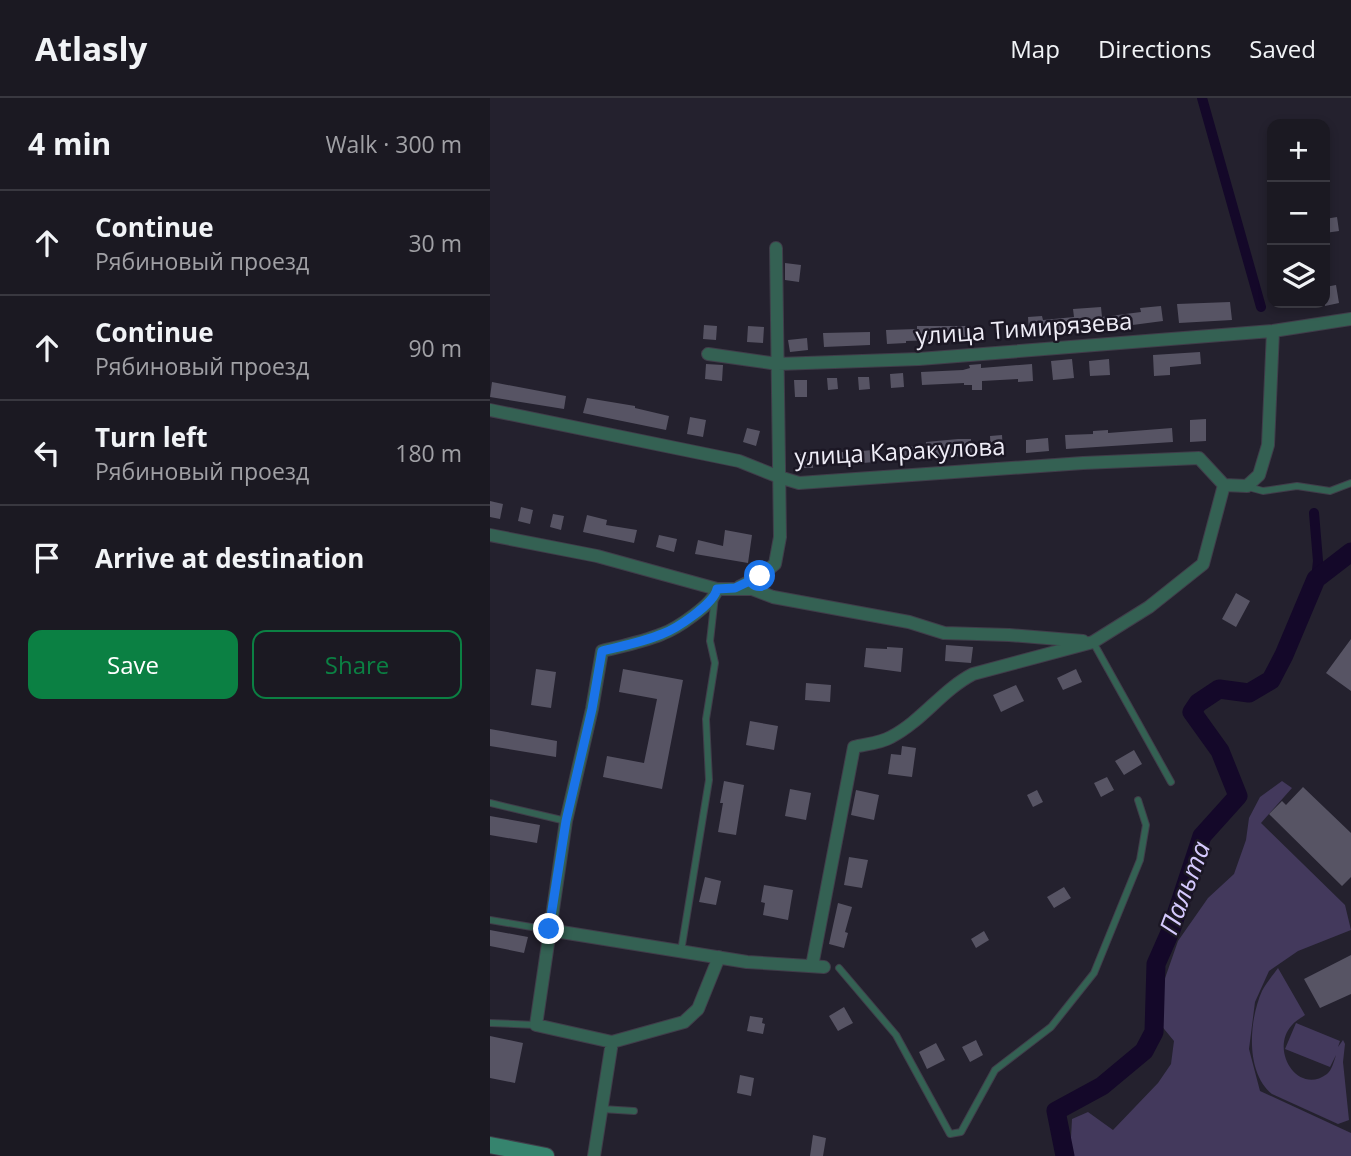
<!DOCTYPE html>
<meta charset="utf-8">
<style>
:root{--surface:#1b1922;--page:#24222a;--text:#f1f3f6;--muted:#a0a0a5;--line:#393840;--accent:#0b8043}
body{margin:0;font-family:"Open Sans",sans-serif;background:var(--page);color:var(--text)}
.controls{position:absolute;right:21px;top:21px;display:grid;overflow:hidden;border-radius:14px;box-shadow:0 4px 10px #0003}
.controls button{width:63px;height:63px;display:grid;place-items:center;padding:0;border:0;border-bottom:2px solid var(--line);background:var(--surface);color:var(--text);font:35px sans-serif}
.stop{position:absolute;width:21px;height:21px;margin:-16px;border:5px solid #1a73e8;border-radius:50%;background:#fff}
.stop.end{background:#1a73e8;border-color:#fff;box-shadow:0 2px 7px #0008}
.list{margin:0;padding:0;list-style:none}
h2{display:flex;justify-content:space-between;align-items:center;height:91px;margin:0;padding:0 28px;font-size:30px}
h2 small{font-size:23px;font-weight:400;color:var(--muted)}
.list li{display:grid;grid-template-columns:46px 1fr auto;gap:21px;align-items:center;box-sizing:border-box;height:105px;padding:0 28px;border-top:2px solid var(--line)}
.list b{display:block;font-size:26px;white-space:nowrap}
.list p{margin:0;font-size:23px;white-space:nowrap;color:var(--muted)}
.list em{font-size:23px;font-style:normal;color:var(--muted)}
.actions{display:flex;gap:14px;padding:21px 28px}
.actions a{flex:1;padding:16px 0;border:2px solid var(--accent);border-radius:14px;text-align:center;font-size:24px;color:var(--accent)}
.actions .main{background:var(--accent);color:#fff}
.icon{flex:none;width:38px;height:38px;fill:none;stroke:currentColor;stroke-width:2;stroke-linecap:round;stroke-linejoin:round}
.map{position:relative;flex:none;width:861px;height:1058px;overflow:hidden}
header{display:flex;align-items:center;gap:42px;box-sizing:border-box;height:98px;padding:0 35px;background:var(--surface);border-bottom:2px solid var(--line)}
header strong{font-size:33px}
nav{display:flex;gap:38px;margin-inline-start:auto;font-size:24px}
main{display:flex}
aside{flex:1;background:var(--surface)}
.map>svg:first-child{display:block}
.green{fill:#43395c}
.lines{fill:none;stroke-linecap:round;stroke-linejoin:round}
.canal{stroke:#140829;stroke-width:10}
.river{stroke:#140829;stroke-width:19}
.building{fill:#575464}
.service-casing{stroke:#403d4a;stroke-width:8}
.minor-casing{stroke:#403d4a;stroke-width:14}
.secondary-casing{stroke:#403d4a;stroke-width:18}
.service{stroke:#346153;stroke-width:6}
.minor{stroke:#346153;stroke-width:12}
.secondary{stroke:#36846e;stroke-width:16}
.route{stroke:#1a73e8;stroke-width:9}
.labels{text-anchor:middle;stroke-width:5;stroke-linejoin:round;paint-order:stroke}
.street-label{font-size:24px;fill:#eeecf6;stroke:#1b1724}
.water-label{font-size:26px;font-style:italic;fill:#d5c9fe;stroke:#1b1724}
</style>
<header>
<strong>Atlasly</strong>
<nav><a>Map</a><a>Directions</a><a>Saved</a></nav>
</header>
<main>
<aside>
<h2>4 min<small>Walk · 300 m</small></h2>
<ul class="list">
<li><svg class="icon" aria-label="ahead" viewBox="0 0 24 24"><path d="M12 20V5M6 11l6-6 6 6"/></svg><div><b>Continue</b><p>Рябиновый проезд</p></div><em>30 m</em></li>
<li><svg class="icon" aria-label="ahead" viewBox="0 0 24 24"><path d="M12 20V5M6 11l6-6 6 6"/></svg><div><b>Continue</b><p>Рябиновый проезд</p></div><em>90 m</em></li>
<li><svg class="icon" aria-label="left" viewBox="0 0 24 24"><path d="M17 20v-9H6M10 6l-5 5 5 5"/></svg><div><b>Turn left</b><p>Рябиновый проезд</p></div><em>180 m</em></li>
<li><svg class="icon" aria-label="arrive" viewBox="0 0 24 24"><path d="M6 21V4h12l-3 4 3 4H6"/></svg><div><b>Arrive at destination</b></div></li>
</ul>
<div class="actions"><a class="main">Save</a><a>Share</a></div>
</aside>
<div class="map">
<svg width="861" height="1058" viewBox="0 0 861 1058">
<rect width="100%" height="100%" fill="#24212e"/>
<!-- green -->
<path class="green" d="M792 683 802 690 771 725 855 807 861 832 808 853 779 873 765 904 759 951 770 993 861 1035V1058H580L582 1021 598 1014 623 1032 668 985 681 966 684 943 670 926 673 886 688 843 718 800 744 776 756 742 759 720 770 699Z
M788 870 815 917C811 920 805 923 802 927 779 952 808 998 837 976 842 972 844 963 846 957L840 969 795 951 806 925 850 943 848 949 853 942 855 946 853 964 859 1022 848 1026 782 996C755 974 759 922 772 893 776 885 783 877 788 870Z"/>
<g class="lines">
<!-- canal -->
<path class="canal" d="M712 0 771 209
M824 415 828 463 826 481"/>
<!-- river -->
<path class="river" d="M575 1058 566 1013 612 988 654 953 664 934 666 866 681 832 712 738 748 698 730 653 702 614 708 605 729 591 759 595 781 582 794 557 826 481 861 454"/>
</g>
<!-- building -->
<path class="building" d="M847 119 849 133 835 135V121Z
M295 165 311 167 309 184 295 182Z
M846 187 849 205 835 208V189Z
M740 204 742 222 689 225 687 206Z
M671 208 673 223 612 231 613 232 539 234 538 219 552 218 553 222 584 219 583 211 611 209 612 219 651 214 650 210Z
M214 227 227 228 226 242 213 241Z
M258 228 274 229 273 245 257 244Z
M427 228H477V241L416 243V245L397 246 396 232 427 231Z
M380 234V247L334 249 333 235Z
M317 240 318 252 300 254 298 242Z
M710 254 711 266 680 269V277L664 278 663 257Z
M582 261 584 280 563 282 561 263Z
M619 261 620 277 600 278 599 263Z
M216 266 233 267 232 283 215 281Z
M491 266V270L542 266 543 283 528 284V281L492 283V292H482V287H474V285L432 287 431 274 473 272 480 270 479 267Z
M413 275 414 289 401 290 400 276Z
M368 279H379L380 291 369 292Z
M337 280H347L348 291 338 292Z
M304 282H317V299H305Z
M2 284 76 298 74 311 0 299Z
M97 300 145 308V310L179 318 176 332 93 315Z
M200 319 216 322 213 339 197 336Z
M716 321V343L700 344V322Z
M257 330 270 333 266 348 253 344Z
M682 330 683 344 576 351 575 337 603 336V333L618 332V335Z
M512 337 513 355 501 356 500 338Z
M558 340 559 353 536 355V342Z
M468 341H481L482 357 406 363 405 350 436 347V344Z
M382 352 384 364 373 365 372 353Z
M353 354 354 366 341 367 340 355Z
M308 356H323V370H308Z
M0 403 13 406 10 421 0 419Z
M31 409 43 412 40 426 28 423Z
M63 416 74 418 71 432 60 429Z
M97 417 117 422 116 427 147 432 144 445 93 434Z
M235 432 262 437 258 465 205 456 208 442 233 448Z
M169 437 187 441 184 454 166 449Z
M746 495 760 503 746 529 732 521Z
M861 541V593L836 575Z
M456 547 483 549 481 565 455 563Z
M397 549 413 550 411 574 374 569 376 550 397 551Z
M46 571 66 574 61 610 41 607Z
M133 571 193 582 172 691 113 679 117 658 154 665 167 601 129 594Z
M586 571 592 584 573 592 567 580Z
M316 585 341 587 340 604 315 602Z
M526 587 534 603 511 614 503 597Z
M260 623 288 628 284 652 256 647Z
M0 631 67 643 66 659 0 648Z
M412 648 426 650 422 679 398 676 401 656 411 657Z
M644 652 652 666 634 677 625 663Z
M617 679 624 692 611 699 604 685Z
M234 683 254 687 246 737 228 734 233 705H230Z
M813 689 861 735V779L852 788 779 716 792 703 796 707Z
M300 691 321 695 316 722 295 718Z
M366 692 389 697 384 722 361 717Z
M547 692 553 704 543 709 537 697Z
M0 718 50 727 47 745 0 737Z
M359 759 378 762 372 790 354 787Z
M215 779 231 783 226 807 209 804Z
M274 787 303 792 298 822 273 817 275 805 271 804Z
M574 789 581 800 564 810 557 799Z
M348 805 362 809 355 834 358 835 354 850 339 846Z
M0 832 38 839 34 855 0 848Z
M494 833 499 842 486 850 481 841Z
M861 857V896L830 910 814 881Z
M354 909 363 925 348 933 339 918Z
M260 918 273 920 272 925 275 926 273 936 257 933Z
M0 938 33 945 25 985 0 980Z
M486 942 493 957 480 964 472 949Z
M446 945 455 962 437 971 429 954Z
M250 977 264 980 261 998 247 995Z
M323 1037 336 1040 333 1058H320Z"/>
<g class="lines">
<defs>
<path id="service" d="M758 389 773 393 807 388 840 393 861 385
M603 544 681 684
M0 705 76 723
M0 822 59 832
M191 853 219 682 216 621 225 565 220 543 225 498
M349 870 406 937 460 1036 471 1034 505 972 561 929 604 875 650 762 656 727 648 702
M0 925 46 927
M112 1011 144 1013"/>
<path id="minor" d="M218 256 288 266 429 261 783 233 861 221
M0 312 249 363 289 379 309 385 593 365 709 360 734 387
M0 437 107 458 227 491H262L283 499 419 524 454 535 519 537 593 543
M249 489 270 478 285 466 290 439 286 150
M59 832 257 864 334 869
M322 868 364 649C376 646 391 645 401 639 432 623 452 592 483 576L603 544 659 509 713 466 734 387 757 388 769 377 778 347 783 233
M122 944 194 924 208 911 229 859
M104 1058 122 944 46 927 76 723 102 611 112 553C132 548 153 544 172 536 186 531 224 506 227 491"/>
<path id="secondary" d="M0 1047 56 1058"/>
</defs>
<!-- service casing -->
<use href="#service" class="service-casing"/>
<!-- minor casing -->
<use href="#minor" class="minor-casing"/>
<!-- secondary casing -->
<use href="#secondary" class="secondary-casing"/>
<!-- service -->
<use href="#service" class="service"/>
<!-- minor -->
<use href="#minor" class="minor"/>
<!-- secondary -->
<use href="#secondary" class="secondary"/>
</g>
<g class="lines">
<!-- route -->
<path class="route" d="M59 831 76 723 102 611 112 553C132 548 153 544 172 536 186 531 224 506 227 491L245 490 270 478"/>
</g>
<g class="labels">
<!-- street labels -->
<g class="street-label">
<text transform="translate(534 231) rotate(-4)" y="8">улица Тимирязева</text>
<text transform="translate(410 354) rotate(-3)" y="8">улица Каракулова</text>
</g>
<!-- water labels -->
<g class="water-label">
<text transform="translate(695 790) rotate(-69)" y="9">Пальта</text>
</g>
</g>
</svg>
<div class="controls">
<button>+</button>
<button>−</button>
<button><svg class="icon" aria-label="layers" viewBox="0 0 24 24"><path d="M12 4l9 5-9 5-9-5zM3 14l9 5 9-5"/></svg></button>
</div>
<div class="stop" style="left:270px;top:478px"></div>
<div class="stop end" style="left:59px;top:831px"></div>
</div>
</main>
